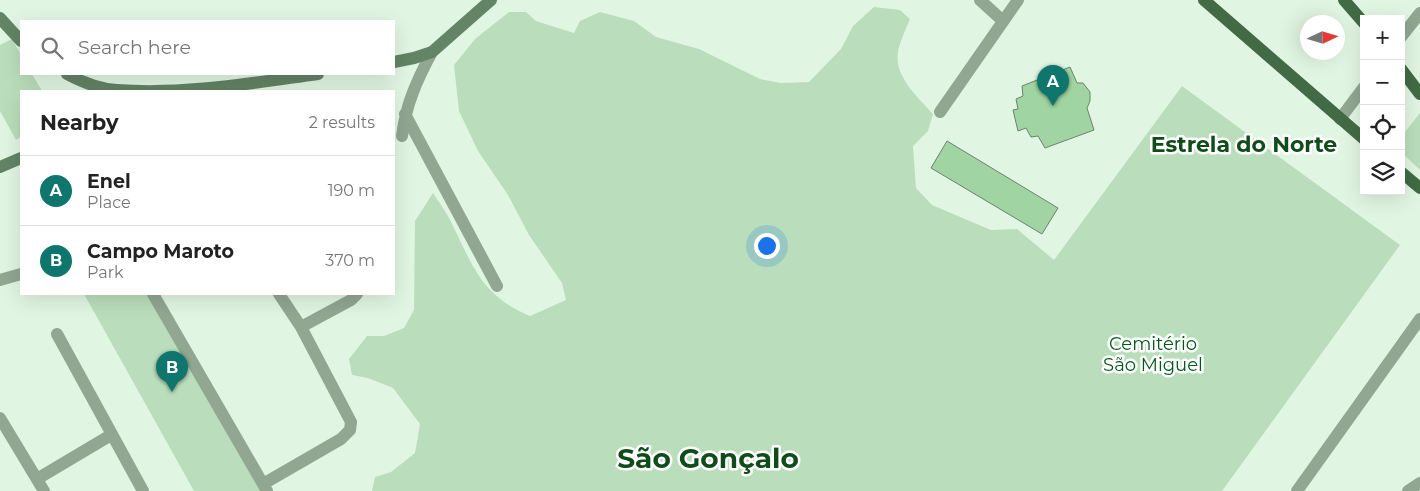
<!DOCTYPE html>
<meta charset="utf-8">
<style>
:root{--surface:#fff;--page:#f6f6f6;--text:#222;--muted:#767676;--line:#e0e0e0;--accent:#0f766e}
body{margin:0;font-family:Montserrat,sans-serif;background:var(--page);color:var(--text)}
.controls{position:absolute;right:15px;top:15px;display:grid;overflow:hidden;border-radius:0px;box-shadow:0 5px 20px #0002}
.controls button{width:45px;height:45px;display:grid;place-items:center;padding:0;border:0;border-bottom:1px solid var(--line);background:var(--surface);color:var(--text);font:25px sans-serif}
.compass{position:absolute;left:1300px;top:15px;width:45px;height:45px;border-radius:50%;background:var(--surface);box-shadow:0 5px 20px #0002;rotate:86deg}
.you{position:absolute;left:766px;top:245px;width:18px;height:18px;margin:-12px;border:4px solid #fff;border-radius:50%;background:#1a73e8;box-shadow:0 0 0 8px #1a73e833}
.badge{display:grid;place-items:center;width:32px;height:32px;border-radius:50%;background:var(--accent);color:#fff;font-size:16px;font-weight:700}
.pin{position:absolute;translate:-50% -41px;filter:drop-shadow(0 1px 2px #0008)}
.pin::after{content:'';position:absolute;top:26px;width:18px;height:15px;background:inherit;clip-path:polygon(0 0,100% 0,50% 100%)}
.list{margin:0;padding:0;list-style:none}
h2{display:flex;justify-content:space-between;align-items:center;height:65px;margin:0;padding:0 20px;font-size:21px}
h2 small{font-size:16px;font-weight:400;color:var(--muted)}
.list li{display:grid;grid-template-columns:32px 1fr auto;gap:15px;align-items:center;box-sizing:border-box;height:70px;padding:0 20px;border-top:1px solid var(--line)}
.list b{display:block;font-size:19px;white-space:nowrap}
.list p{margin:0;font-size:16px;white-space:nowrap;color:var(--muted)}
.list em{font-size:16px;font-style:normal;color:var(--muted)}
.icon{flex:none;width:28px;height:28px;fill:none;stroke:currentColor;stroke-width:2;stroke-linecap:round;stroke-linejoin:round}
.map{position:relative;flex:none;width:1420px;height:491px;overflow:hidden}
.search{position:absolute;background:var(--surface);box-shadow:0 5px 20px #0002;left:20px;top:20px;width:375px;height:55px;display:flex;align-items:center;gap:12px;box-sizing:border-box;padding:0 18px;border-radius:0px;color:var(--muted);font-size:19px}
.panel{position:absolute;background:var(--surface);box-shadow:0 5px 20px #0002;left:20px;top:90px;width:375px;height:205px;border-radius:0px}
.map>svg:first-child{display:block}
.green{fill:#badebb}
.building{fill:#a0d5a3;stroke:#6e816e}
.lines{fill:none;stroke-linecap:round;stroke-linejoin:round}
.street{stroke:#91a792;stroke-width:12}
.secondary{stroke:#638465;stroke-width:12}
.primary{stroke:#426b45;stroke-width:12}
.labels{text-anchor:middle;stroke-width:5;stroke-linejoin:round;paint-order:stroke}
.park-label{font-size:18px;fill:#05581b;stroke:#fff}
.district-label{font-size:22px;font-weight:bold;fill:#0f4c1a;stroke:#fff}
.town-label{font-size:28px;font-weight:bold;fill:#0f4c1a;stroke:#fff}
</style>
<div class="map">
<svg width="1420" height="491" viewBox="0 0 1420 491">
<rect width="100%" height="100%" fill="#e1f6e2"/>
<!-- green -->
<path class="green" d="M874 7 900 10 910 19C906 29 900 41 898 52 894 77 918 97 933 114L928 131 913 146 916 188 932 205 991 230 1017 229 1054 260 1182 86 1400 245 1222 491H372L375 477 391 472 415 453 420 424 393 388 368 378 352 375 349 359 367 336H384L404 328 414 310 415 221 433 193C440 204 448 214 453 226 474 269 483 296 530 316L566 300 562 283 529 235 508 195 478 151 459 111 454 65 475 39 509 12H526L536 21 574 33 580 21 600 12 634 21 656 37 699 49 760 79 781 83 809 82 841 49 853 26Z
M12 39 21 55V74H32L42 91H21V137L16 140 0 111V45Z
M1420 113V170L1401 152V137Z
M84 294H148L261 491H194Z"/>
<!-- building -->
<path class="building" d="M1070 67 1077 83H1083L1090 92V101L1087 108 1094 130 1045 148 1038 136 1031 137 1026 128 1018 131 1013 110 1018 109 1016 99 1023 96 1022 86Z
M947 141 1058 208 1042 234 931 168Z"/>
<g class="lines">
<!-- street -->
<path class="street" d="M980 0 1003 21
M1401 37 1420 13
M940 112 1018 0
M405 114 497 286
M1340 119 1364 87
M402 136C406 104 417 80 432 52
M0 280 21 274
M153 294 267 491
M301 327 351 300 357 294
M57 334 143 491
M0 418 44 491
M37 479 111 435
M263 484 341 439 350 430 351 422 301 327 279 294
M1297 491 1420 319
M1408 491 1420 483"/>
<!-- secondary -->
<path class="secondary" d="M0 18 21 41
M394 62 414 58 432 52 491 0
M67 74C82 82 99 89 117 90 184 95 252 83 318 74
M0 167 21 158"/>
<!-- primary -->
<path class="primary" d="M1204 0 1364 139
M1344 0 1364 23
M1401 69 1420 94
M1401 172 1420 188"/>
</g>
<g class="labels">
<!-- park labels -->
<g class="park-label">
<text x="1153" y="350">Cemitério<tspan x="1153" dy="21">São Miguel</tspan></text>
</g>
<!-- district labels -->
<g class="district-label">
<text x="1244" y="152">Estrela do Norte</text>
</g>
<!-- town labels -->
<g class="town-label">
<text x="708" y="468">São Gonçalo</text>
</g>
</g>
</svg>
<div class="controls">
<button>+</button>
<button>−</button>
<button><svg class="icon" aria-label="locate" viewBox="0 0 24 24"><circle cx="12" cy="12" r="6"/><path d="M12 2v4M12 18v4M2 12h4M18 12h4"/></svg></button>
<button><svg class="icon" aria-label="layers" viewBox="0 0 24 24"><path d="M12 4l9 5-9 5-9-5zM3 14l9 5 9-5"/></svg></button>
</div>
<svg class="compass" viewBox="-18 -18 36 36"><path d="M0-13l5 13h-10z" fill="#e53935"/><path d="M0 13l5-13h-10z" fill="#767676"/></svg>
<div class="you"></div>
<div class="pin badge" style="left:1053px;top:106px">A</div>
<div class="pin badge" style="left:172px;top:392px">B</div>
<div class="search"><svg class="icon" aria-label="search" viewBox="0 0 24 24"><circle cx="10" cy="10" r="6"/><path d="M15 15l6 6"/></svg>Search here</div>
<section class="panel">
<h2>Nearby<small>2 results</small></h2>
<ul class="list">
<li><span class="badge">A</span><div><b>Enel</b><p>Place</p></div><em>190 m</em></li>
<li><span class="badge">B</span><div><b>Campo Maroto</b><p>Park</p></div><em>370 m</em></li>
</ul>
</section>
</div>
